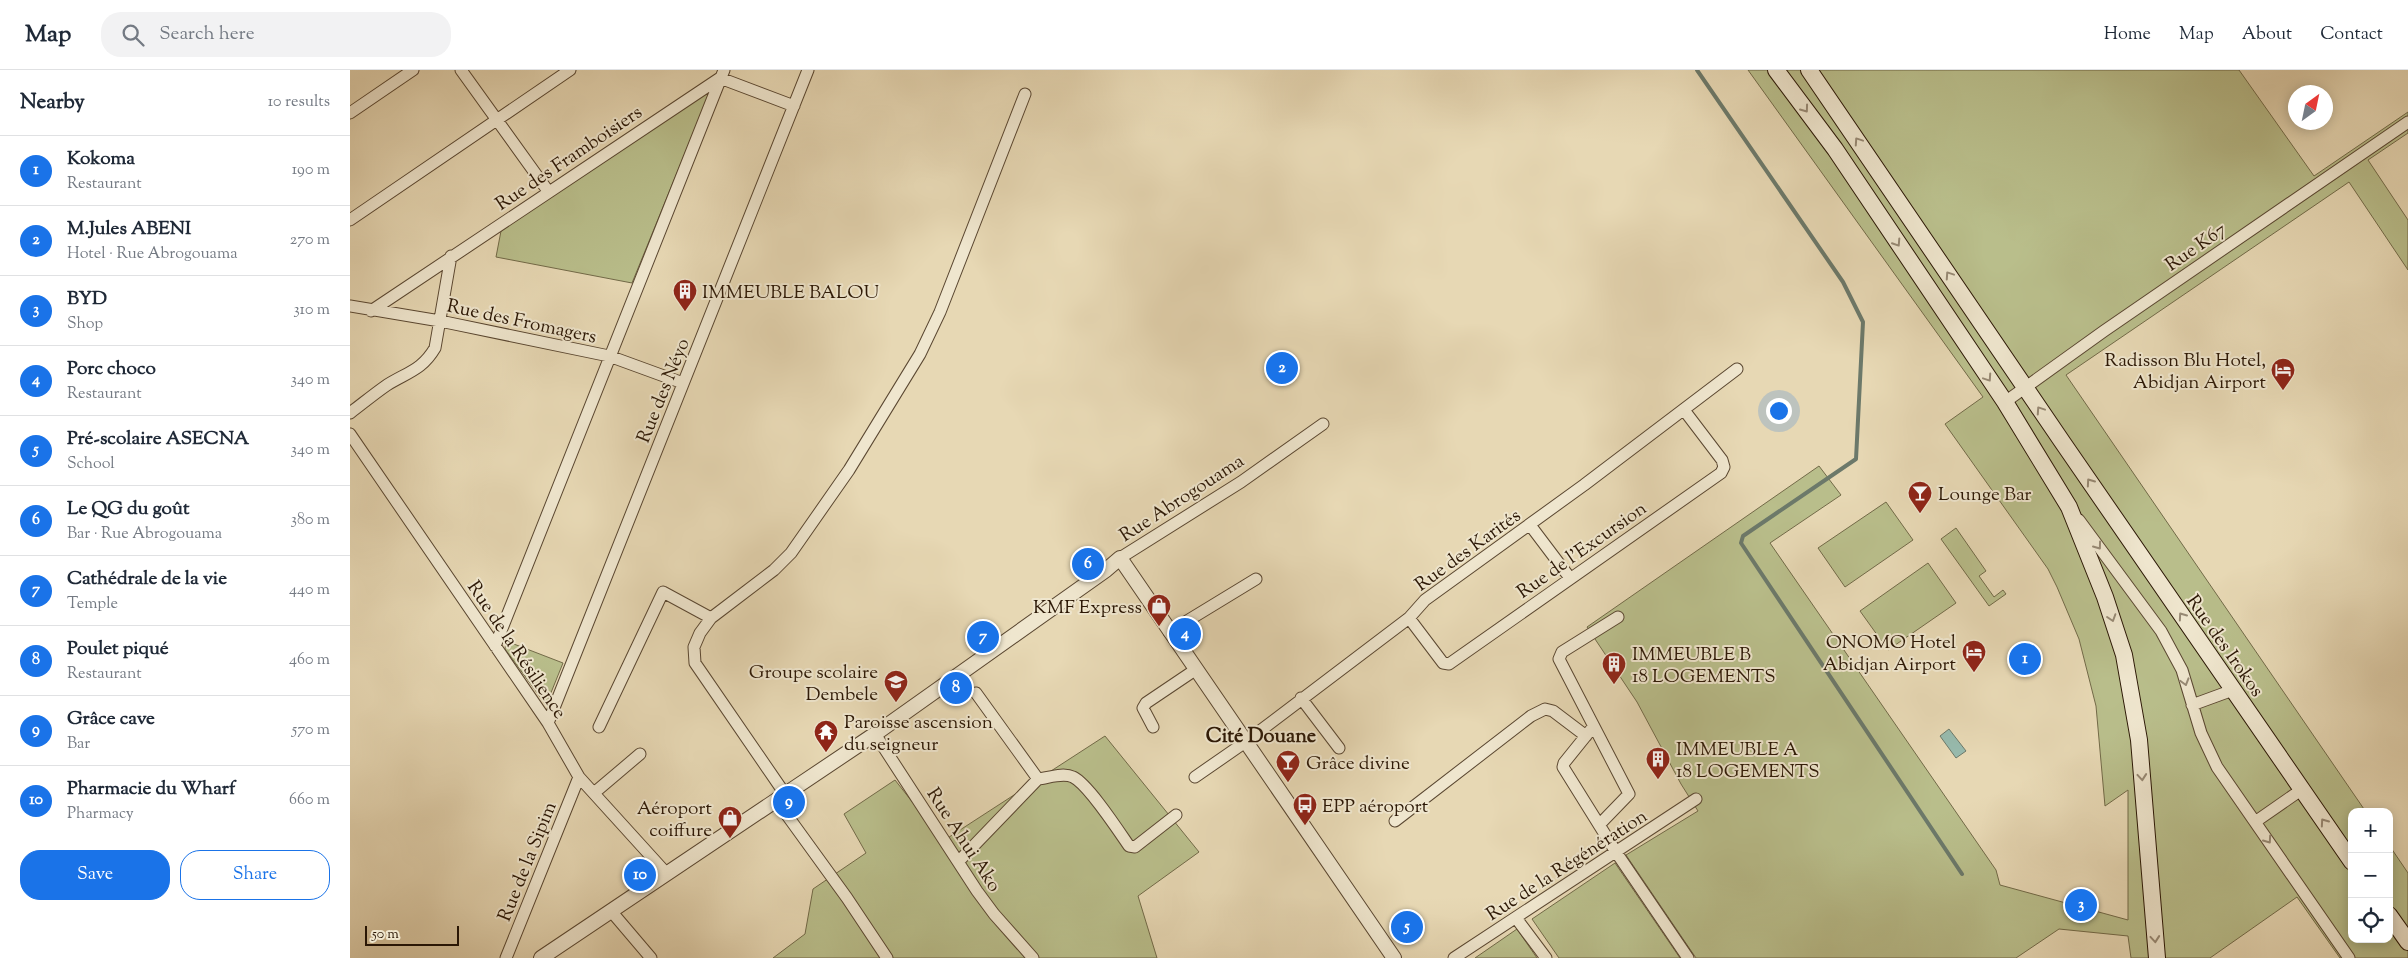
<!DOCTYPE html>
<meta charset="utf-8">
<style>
:root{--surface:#fff;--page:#f2f2f3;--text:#1f2937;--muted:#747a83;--line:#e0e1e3;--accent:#1a73e8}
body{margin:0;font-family:"Sorts Mill Goudy",serif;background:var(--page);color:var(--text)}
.controls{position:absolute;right:15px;bottom:15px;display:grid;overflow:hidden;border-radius:10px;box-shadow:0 2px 12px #0003}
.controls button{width:45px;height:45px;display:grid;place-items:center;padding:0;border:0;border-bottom:1px solid var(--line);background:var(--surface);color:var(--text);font:25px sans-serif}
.compass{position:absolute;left:1938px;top:15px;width:45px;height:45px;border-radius:50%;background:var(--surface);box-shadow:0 2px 12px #0003;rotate:33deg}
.scale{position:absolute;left:15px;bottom:12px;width:94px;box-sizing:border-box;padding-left:5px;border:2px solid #2b1705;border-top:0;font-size:14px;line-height:18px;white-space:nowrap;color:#2b1705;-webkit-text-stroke:4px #efe6ce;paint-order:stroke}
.you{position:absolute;left:1428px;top:340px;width:18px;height:18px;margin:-12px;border:4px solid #fff;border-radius:50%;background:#1a73e8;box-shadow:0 0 0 8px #1a73e833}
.badge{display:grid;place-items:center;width:32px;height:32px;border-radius:50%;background:var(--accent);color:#fff;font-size:16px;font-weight:700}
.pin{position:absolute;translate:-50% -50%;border:2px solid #fff;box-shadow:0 1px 5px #0006}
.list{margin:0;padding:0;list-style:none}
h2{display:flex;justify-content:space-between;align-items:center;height:65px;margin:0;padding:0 20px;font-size:21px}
h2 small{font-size:16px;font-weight:400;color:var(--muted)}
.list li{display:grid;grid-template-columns:32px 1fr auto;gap:15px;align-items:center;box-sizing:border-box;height:70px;padding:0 20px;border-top:1px solid var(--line)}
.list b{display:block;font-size:19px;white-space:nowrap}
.list p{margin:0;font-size:16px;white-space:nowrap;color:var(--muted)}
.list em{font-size:16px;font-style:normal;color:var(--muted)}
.actions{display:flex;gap:10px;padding:15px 20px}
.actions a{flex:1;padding:11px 0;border:1px solid var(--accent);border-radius:20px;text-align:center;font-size:18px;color:var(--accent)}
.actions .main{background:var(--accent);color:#fff}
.icon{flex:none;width:28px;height:28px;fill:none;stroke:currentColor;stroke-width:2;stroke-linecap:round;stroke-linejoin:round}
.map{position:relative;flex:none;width:2058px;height:888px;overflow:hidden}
header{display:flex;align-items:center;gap:30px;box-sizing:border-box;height:70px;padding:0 25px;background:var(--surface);border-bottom:1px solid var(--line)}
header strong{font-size:24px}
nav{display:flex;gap:28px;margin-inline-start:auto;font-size:18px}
.search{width:350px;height:45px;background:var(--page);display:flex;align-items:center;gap:12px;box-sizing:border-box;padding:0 18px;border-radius:20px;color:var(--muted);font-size:19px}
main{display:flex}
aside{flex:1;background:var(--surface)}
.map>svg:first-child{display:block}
.green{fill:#b9be8b;stroke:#726a48}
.water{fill:#97baad;stroke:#6c796a}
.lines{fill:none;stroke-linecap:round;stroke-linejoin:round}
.stream{stroke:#6c796a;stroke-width:4}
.minor-casing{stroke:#5a4731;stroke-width:13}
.tertiary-casing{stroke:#5a4731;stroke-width:16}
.secondary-casing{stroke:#2b1705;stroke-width:18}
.minor{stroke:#efe6ce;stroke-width:11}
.tertiary{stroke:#efe6ce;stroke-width:14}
.secondary{stroke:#efe6ce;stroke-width:16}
.oneway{stroke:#978974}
.labels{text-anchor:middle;stroke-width:4;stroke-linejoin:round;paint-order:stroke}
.street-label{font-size:19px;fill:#2b1705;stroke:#efe6ce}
.poi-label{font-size:19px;fill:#2b1705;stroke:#efe6ce;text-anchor:start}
.neighbourhood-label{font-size:20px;font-weight:bold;fill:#2b1705;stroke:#efe6ce}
</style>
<header>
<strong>Map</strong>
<div class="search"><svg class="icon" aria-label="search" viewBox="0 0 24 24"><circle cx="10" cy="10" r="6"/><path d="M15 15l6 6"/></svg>Search here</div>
<nav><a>Home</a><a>Map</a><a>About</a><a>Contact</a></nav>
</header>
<main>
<aside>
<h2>Nearby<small>10 results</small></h2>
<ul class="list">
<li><span class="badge">1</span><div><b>Kokoma</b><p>Restaurant</p></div><em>190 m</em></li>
<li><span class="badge">2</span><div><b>M.Jules ABENI</b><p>Hotel · Rue Abrogouama</p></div><em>270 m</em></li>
<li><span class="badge">3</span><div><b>BYD</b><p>Shop</p></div><em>310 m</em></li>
<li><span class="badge">4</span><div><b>Porc choco</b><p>Restaurant</p></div><em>340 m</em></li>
<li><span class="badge">5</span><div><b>Pré-scolaire ASECNA</b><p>School</p></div><em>340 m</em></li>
<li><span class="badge">6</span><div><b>Le QG du goût</b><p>Bar · Rue Abrogouama</p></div><em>380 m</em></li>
<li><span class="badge">7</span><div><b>Cathédrale de la vie</b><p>Temple</p></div><em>440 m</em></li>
<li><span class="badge">8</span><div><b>Poulet piqué</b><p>Restaurant</p></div><em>460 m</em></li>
<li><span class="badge">9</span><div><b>Grâce cave</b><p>Bar</p></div><em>570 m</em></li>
<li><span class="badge">10</span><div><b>Pharmacie du Wharf</b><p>Pharmacy</p></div><em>660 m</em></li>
</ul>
<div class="actions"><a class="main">Save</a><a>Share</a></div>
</aside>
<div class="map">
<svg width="2058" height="888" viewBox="0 0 2058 888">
<rect width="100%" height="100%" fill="#e7d8b4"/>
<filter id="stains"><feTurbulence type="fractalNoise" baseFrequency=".004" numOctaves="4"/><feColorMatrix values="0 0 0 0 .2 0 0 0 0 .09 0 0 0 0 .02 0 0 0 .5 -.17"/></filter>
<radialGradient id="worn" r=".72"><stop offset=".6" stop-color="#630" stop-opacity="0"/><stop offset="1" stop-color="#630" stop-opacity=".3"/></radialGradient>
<!-- green -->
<path class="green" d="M1398 0H1889L1964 106 2058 42V63L2018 90 2058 150V200L1999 112 1716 305 2016 742H2002V869H2039V775L2058 803V888H1990L1947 827 1860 888H1781L1778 866 1709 859 1666 888H1346L1276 785 1348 741 1331 714 1287 632 1237 557 1469 396 1491 425 1420 473 1646 800 1650 815 1778 850V720L1755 736 1746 636 1729 569 1707 517 1698 499 1595 354 1633 327Z
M362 17 282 213 146 187 151 161Z
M1536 432 1563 470 1495 517 1468 478Z
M1606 458 1636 501 1629 506 1644 527 1653 520 1656 524 1639 536 1591 469Z
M1578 493 1606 533 1538 580 1510 541Z
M156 571 213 593 196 635 155 579Z
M755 666 849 782 788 826 807 888H423L455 864 463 819 516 783 494 744 545 710 593 771Z
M1265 793 1330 888H1209L1182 849Z
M1167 859 1187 888H1125Z"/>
<!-- water -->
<path class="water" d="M1599 659 1616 681 1606 688 1590 666Z"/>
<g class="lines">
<!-- stream -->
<path class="stream" d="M1347 0 1493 212 1513 252 1506 389 1393 466 1391 473 1612 804"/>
<defs>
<path id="minor" d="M111 0 198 121
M0 43 63 0
M0 150 220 0
M0 236 90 251 259 286 333 313
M21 241 370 8 444 36
M1655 332 1754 261 2058 52
M0 343C12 334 24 324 37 315 58 302 72 300 85 278L101 186
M0 364 198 653 229 707 317 804
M1729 450 1811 561 1832 600 1851 663 1867 697 1999 888
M1180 455 1220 508
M770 488 891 412 973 354
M1059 548 1093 593 1099 594 1371 403 1374 397 1372 390 1334 340
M819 562 906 509
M145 576 374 0
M951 628 989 678
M1842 635 1883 620
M198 653 458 0
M249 657 313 522 361 548
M803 657 793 638 796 633 845 600
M1243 657 1214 693 1213 697 1266 782 1338 888
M525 664 627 821 644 844 683 888
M845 707 894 673 1059 548 1075 530 1234 415 1387 299
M688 709C698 708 713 702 723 707 738 714 768 760 779 776L785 777 826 745
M244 723 290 684
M435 724 345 593 344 577 350 563 361 548 424 500 441 483 499 400 570 284 590 242 675 24
M426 730 497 828 537 888
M1045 751 1181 646 1195 639 1203 641 1236 666
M1905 752 1951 720
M1249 755 1279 724 1209 589 1212 582 1268 547
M609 791 688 709 626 623
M261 841 301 888
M1166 848 1196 888
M156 888 229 707
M1104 888 1346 729"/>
<path id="tertiary" d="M191 888 525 664 756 500 770 488 1044 888"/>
<path id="secondary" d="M1426 0 1485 79 1655 332 1719 437 1755 527 1774 585 1789 670 1807 888
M1459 0 1713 373 2002 792
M2039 845 2058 872"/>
</defs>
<!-- minor casing -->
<use href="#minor" class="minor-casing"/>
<!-- tertiary casing -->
<use href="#tertiary" class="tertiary-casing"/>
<!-- secondary casing -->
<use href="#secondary" class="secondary-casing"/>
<!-- minor -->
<use href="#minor" class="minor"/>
<!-- tertiary -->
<use href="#tertiary" class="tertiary"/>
<!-- secondary -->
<use href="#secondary" class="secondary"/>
</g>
<!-- one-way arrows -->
<defs><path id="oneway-chevron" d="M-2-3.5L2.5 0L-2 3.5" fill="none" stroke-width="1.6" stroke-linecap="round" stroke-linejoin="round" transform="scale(1.25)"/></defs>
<g class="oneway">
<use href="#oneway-chevron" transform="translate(1455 39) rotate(54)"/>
<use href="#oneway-chevron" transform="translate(1508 71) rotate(-124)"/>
<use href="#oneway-chevron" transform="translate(1547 173) rotate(57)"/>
<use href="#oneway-chevron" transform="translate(1599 205) rotate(-124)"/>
<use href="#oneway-chevron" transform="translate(1638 308) rotate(56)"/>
<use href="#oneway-chevron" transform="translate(1690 340) rotate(-124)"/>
<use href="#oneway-chevron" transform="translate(1740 412) rotate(-125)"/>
<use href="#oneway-chevron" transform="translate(1748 476) rotate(54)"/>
<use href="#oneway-chevron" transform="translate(1832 546) rotate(-125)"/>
<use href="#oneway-chevron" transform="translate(1762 548) rotate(72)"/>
<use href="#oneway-chevron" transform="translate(1835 612) rotate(74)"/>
<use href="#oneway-chevron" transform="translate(1792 707) rotate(85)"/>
<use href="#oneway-chevron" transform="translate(1974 752) rotate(-125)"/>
<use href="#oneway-chevron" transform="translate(1918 770) rotate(55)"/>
<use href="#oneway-chevron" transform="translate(1805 869) rotate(85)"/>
</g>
<!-- icons -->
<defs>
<symbol id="building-pin" viewBox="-11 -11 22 30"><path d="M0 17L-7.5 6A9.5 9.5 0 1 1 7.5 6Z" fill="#8f2418" stroke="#efe6ce"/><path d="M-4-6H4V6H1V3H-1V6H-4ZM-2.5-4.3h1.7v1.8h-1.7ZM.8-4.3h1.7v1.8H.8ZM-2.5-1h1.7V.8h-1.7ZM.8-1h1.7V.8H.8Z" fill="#fff"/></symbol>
<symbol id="hotel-pin" viewBox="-11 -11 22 30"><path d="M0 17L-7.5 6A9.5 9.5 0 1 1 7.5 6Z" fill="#8f2418" stroke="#efe6ce"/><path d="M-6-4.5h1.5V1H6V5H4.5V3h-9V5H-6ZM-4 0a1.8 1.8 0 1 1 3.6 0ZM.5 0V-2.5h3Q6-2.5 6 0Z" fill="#fff"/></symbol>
<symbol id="bar-pin" viewBox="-11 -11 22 30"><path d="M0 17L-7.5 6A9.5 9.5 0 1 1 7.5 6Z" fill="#8f2418" stroke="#efe6ce"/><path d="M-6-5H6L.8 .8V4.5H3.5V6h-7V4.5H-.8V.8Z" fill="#fff"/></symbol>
<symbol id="shop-pin" viewBox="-11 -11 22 30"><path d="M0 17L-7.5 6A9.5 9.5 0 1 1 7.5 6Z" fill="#8f2418" stroke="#efe6ce"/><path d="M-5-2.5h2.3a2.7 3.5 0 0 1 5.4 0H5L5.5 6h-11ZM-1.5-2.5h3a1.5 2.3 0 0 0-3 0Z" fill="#fff"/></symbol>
<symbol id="school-pin" viewBox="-11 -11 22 30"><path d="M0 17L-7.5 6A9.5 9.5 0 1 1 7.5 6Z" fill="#8f2418" stroke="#efe6ce"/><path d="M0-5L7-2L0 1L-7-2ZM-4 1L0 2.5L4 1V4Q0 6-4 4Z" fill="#fff"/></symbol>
<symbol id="temple-pin" viewBox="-11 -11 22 30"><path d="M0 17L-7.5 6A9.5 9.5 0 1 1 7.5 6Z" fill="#8f2418" stroke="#efe6ce"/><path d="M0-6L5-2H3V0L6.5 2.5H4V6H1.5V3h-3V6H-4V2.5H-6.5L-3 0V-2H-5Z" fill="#fff"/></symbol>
<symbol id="bus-pin" viewBox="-11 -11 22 30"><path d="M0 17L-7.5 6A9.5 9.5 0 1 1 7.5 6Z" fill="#8f2418" stroke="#efe6ce"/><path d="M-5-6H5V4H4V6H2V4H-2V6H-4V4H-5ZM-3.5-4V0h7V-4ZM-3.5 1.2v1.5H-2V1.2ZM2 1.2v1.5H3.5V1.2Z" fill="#fff"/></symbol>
</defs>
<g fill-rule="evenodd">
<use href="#building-pin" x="321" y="207" width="28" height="38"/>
<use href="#hotel-pin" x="1919" y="286" width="28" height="38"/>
<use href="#bar-pin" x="1556" y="409" width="28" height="38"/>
<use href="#shop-pin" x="795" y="522" width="28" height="38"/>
<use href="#hotel-pin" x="1610" y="568" width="28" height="38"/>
<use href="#building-pin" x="1250" y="580" width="28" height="38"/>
<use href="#school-pin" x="532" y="598" width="28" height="38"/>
<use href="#temple-pin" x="462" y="648" width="28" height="38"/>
<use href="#building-pin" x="1294" y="675" width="28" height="38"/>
<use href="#bar-pin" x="924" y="678" width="28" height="38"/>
<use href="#bus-pin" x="941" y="721" width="28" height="38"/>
<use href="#shop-pin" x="366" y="734" width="28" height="38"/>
</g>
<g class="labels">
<!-- street labels -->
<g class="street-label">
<text transform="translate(218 87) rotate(-34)" y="7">Rue des Framboisiers</text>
<text transform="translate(1845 176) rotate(-35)" y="7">Rue K67</text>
<text transform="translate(172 250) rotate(12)" y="7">Rue des Fromagers</text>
<text transform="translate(312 320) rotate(-68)" y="7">Rue des Néyo</text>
<text transform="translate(831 427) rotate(-33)" y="7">Rue Abrogouama</text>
<text transform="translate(1117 479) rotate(-36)" y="7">Rue des Karités</text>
<text transform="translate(1231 479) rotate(-35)" y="7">Rue de l'Excursion</text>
<text transform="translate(1876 575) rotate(55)" y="7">Rue des Irokos</text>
<text transform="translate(168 579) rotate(56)" y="7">Rue de la Résilience</text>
<text transform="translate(615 769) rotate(57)" y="7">Rue Ahui Ako</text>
<text transform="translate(176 791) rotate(-68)" y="7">Rue de la Sipim</text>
<text transform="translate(1216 794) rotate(-33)" y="7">Rue de la Régénération</text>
</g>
<!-- poi labels -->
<g class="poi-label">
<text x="352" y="228">IMMEUBLE BALOU</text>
<text x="1916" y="296" text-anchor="end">Radisson Blu Hotel,<tspan x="1916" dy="22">Abidjan Airport</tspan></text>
<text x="1588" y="430">Lounge Bar</text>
<text x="792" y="543" text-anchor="end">KMF Express</text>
<text x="1606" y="578" text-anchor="end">ONOMO Hotel<tspan x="1606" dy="22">Abidjan Airport</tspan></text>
<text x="1282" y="590">IMMEUBLE B<tspan x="1282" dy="22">18 LOGEMENTS</tspan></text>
<text x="528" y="608" text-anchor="end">Groupe scolaire<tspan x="528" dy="22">Dembele</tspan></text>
<text x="494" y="658">Paroisse ascension<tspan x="494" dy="22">du seigneur</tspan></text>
<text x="1326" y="685">IMMEUBLE A<tspan x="1326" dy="22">18 LOGEMENTS</tspan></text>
<text x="956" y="699">Grâce divine</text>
<text x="972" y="742">EPP aéroport</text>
<text x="362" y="744" text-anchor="end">Aéroport<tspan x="362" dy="22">coiffure</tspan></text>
</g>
<!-- neighbourhood labels -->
<g class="neighbourhood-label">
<text x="911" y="672">Cité Douane</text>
</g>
</g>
<rect width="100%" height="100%" filter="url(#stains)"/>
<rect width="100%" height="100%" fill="url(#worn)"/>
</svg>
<div class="controls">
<button>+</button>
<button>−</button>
<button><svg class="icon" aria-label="locate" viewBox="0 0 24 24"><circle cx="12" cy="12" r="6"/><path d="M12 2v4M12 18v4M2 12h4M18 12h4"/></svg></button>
</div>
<svg class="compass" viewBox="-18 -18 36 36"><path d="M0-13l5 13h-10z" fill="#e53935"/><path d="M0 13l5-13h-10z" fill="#747a83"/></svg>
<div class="scale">50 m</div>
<div class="you"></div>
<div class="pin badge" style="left:1675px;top:589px">1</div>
<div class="pin badge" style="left:932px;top:298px">2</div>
<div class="pin badge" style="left:1731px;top:835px">3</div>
<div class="pin badge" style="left:835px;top:564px">4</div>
<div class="pin badge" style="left:1057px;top:857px">5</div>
<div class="pin badge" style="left:738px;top:494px">6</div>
<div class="pin badge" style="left:633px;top:567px">7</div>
<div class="pin badge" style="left:606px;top:618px">8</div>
<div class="pin badge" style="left:439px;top:732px">9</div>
<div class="pin badge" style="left:290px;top:805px">10</div>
</div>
</main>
